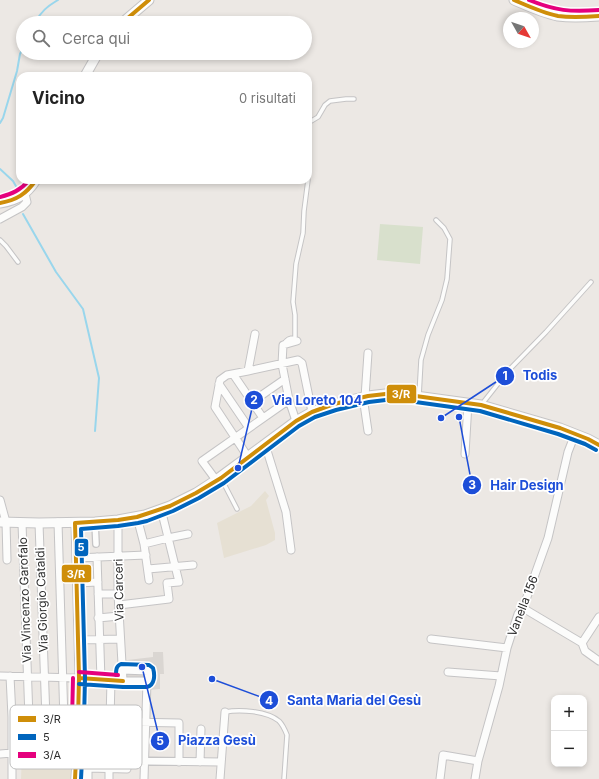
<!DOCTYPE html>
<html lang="it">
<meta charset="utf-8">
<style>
:root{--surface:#fff;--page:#f2f2f2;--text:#222;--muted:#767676;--line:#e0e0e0}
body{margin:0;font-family:Inter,sans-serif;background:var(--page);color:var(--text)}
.controls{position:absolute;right:12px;bottom:12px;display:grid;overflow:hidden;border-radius:8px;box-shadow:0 2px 6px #0003}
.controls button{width:36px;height:36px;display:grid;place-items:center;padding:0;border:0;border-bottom:1px solid var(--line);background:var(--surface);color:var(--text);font:20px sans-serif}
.compass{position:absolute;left:503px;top:12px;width:36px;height:36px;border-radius:50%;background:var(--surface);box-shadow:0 2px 6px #0003;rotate:130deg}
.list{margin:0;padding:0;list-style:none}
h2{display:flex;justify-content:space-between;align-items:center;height:52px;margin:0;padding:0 16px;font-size:17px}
h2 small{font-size:13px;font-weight:400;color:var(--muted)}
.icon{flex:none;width:22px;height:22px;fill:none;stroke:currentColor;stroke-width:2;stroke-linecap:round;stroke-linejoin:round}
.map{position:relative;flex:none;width:599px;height:779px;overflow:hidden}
.search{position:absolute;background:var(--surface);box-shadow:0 2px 6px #0003;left:16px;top:16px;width:296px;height:44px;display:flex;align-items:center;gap:10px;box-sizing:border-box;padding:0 14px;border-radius:22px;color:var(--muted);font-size:15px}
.panel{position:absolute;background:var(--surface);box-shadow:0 2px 6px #0003;left:16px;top:72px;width:296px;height:112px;border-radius:12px}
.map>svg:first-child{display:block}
.education{fill:#e6e0d3}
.cemetery{fill:#d8e0cc}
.plaza{fill:#dad6d2}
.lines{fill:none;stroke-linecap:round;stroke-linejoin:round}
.stream{stroke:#99d6ec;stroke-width:2}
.service-casing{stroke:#c5c4c5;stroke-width:5.5}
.pedestrian-casing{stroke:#c5c4c5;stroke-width:8}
.minor-casing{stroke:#c5c4c5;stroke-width:9}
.tertiary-casing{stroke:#c5c4c5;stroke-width:11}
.service{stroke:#fcfcfb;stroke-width:3.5}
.pedestrian{stroke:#fcfcfb;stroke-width:5.5}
.minor{stroke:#fcfcfb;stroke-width:7}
.tertiary{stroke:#fcfcfb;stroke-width:9}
.bus-1-casing{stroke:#fff;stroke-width:7}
.bus-2-casing{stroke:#fff;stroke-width:7}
.bus-3-casing{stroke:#fff;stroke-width:7}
.bus-1{stroke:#cf8e09;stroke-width:4}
.bus-2{stroke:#0065bd;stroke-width:4}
.bus-3{stroke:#e5007d;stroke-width:4}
.labels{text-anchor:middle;stroke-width:3.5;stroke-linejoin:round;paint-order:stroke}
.street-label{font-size:12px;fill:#2e2e2e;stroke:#fff}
.key{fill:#fff;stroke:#c0c0c0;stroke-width:1}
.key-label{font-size:11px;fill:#2e2e2e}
.leader{fill:none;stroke:#1d4ed8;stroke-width:1.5}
.callout-dot{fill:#1d4ed8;stroke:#fff;stroke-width:1.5}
.mark-label{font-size:12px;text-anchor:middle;font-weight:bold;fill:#fff}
.callout-label{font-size:13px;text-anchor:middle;font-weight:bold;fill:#1d4ed8;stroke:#fff;stroke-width:3.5;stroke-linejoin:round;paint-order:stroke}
.line-badge{stroke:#fff;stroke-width:1.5}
.badge-label{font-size:11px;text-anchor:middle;font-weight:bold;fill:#fff}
</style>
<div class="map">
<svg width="599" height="779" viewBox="0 0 599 779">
<rect width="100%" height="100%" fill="#ece8e4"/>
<!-- education -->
<path class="education" d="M265 491 269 496 266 500 275 533V540L266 545 224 558 217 523 251 506Z
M23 726 72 728 71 779H21Z"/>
<!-- cemetery -->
<path class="cemetery" d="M380 224 423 227 420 264 377 260Z"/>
<!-- plaza -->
<path class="plaza" d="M153 652H163L164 674H160V689L147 690 116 689 120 673 119 661 153 657Z"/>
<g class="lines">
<!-- stream -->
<path class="stream" d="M35 23C40 12 48 6 58 0
M0 123 3 118 17 71 20 54 23 48
M0 169 13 181 17 188
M23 214 56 272 83 309 99 378 95 431"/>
<defs>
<path id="service" d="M308 123 318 117 325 105 330 101 346 99H354
M308 161 309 169 308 177
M0 240 6 246 18 262
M284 344C287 339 289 338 295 338V315L293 302 296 264 303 233 304 211 308 180
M419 396 421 360 428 335 442 300 447 279 450 239 444 228 436 220
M482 404 508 371 546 332 591 282
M221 478 237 509
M225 712C240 709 267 711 279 721 283 725 285 730 287 735L284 779"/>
<path id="pedestrian" d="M95 522 96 544"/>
<path id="minor" d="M0 219 22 207 27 202 25 194
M248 371 255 334
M233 374 263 418
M219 384 249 428
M363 397 368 431
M365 397 368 353
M252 402 285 379
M296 421 289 400 282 364 283 345 297 341
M265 444 286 512 291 550
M465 454 468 403
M248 457 215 407 220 380 227 375 248 371 298 360 302 363 312 412
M216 480 202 461 289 400
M0 500 6 522 7 560
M137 517 144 544 149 580
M118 520V594L123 681
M58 522 64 721
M22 523 29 718
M39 523 46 719
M144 544 168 538 188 534
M97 557 101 680
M76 558 146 555
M148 569 193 565
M77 583 98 582
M98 594H118
M119 605 169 599 167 583 179 582 161 509
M523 608 582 643 585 651 599 661
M98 618 119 616
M431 639 507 648
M78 640 120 639
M582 643 599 617
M448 672 501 676
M0 676 79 678 123 681H147L148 671 122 670
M10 676 12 717V779
M12 717 78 721 179 723V762
M0 754 12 753
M75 760 221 762
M109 761 111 680
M200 762 201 729
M75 779 78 721 79 678 75 523
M82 779V760
M88 779V768L127 769
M109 779V768
M144 779 147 681
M220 779 225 712
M440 779 443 755 478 761
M475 779 478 761 499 686 507 648 518 614 523 608 548 538 568 452 575 434"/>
<path id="tertiary" d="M514 0C528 6 543 13 558 16 572 18 586 17 599 16
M122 23 149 0
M85 76 98 53
M0 203C18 200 26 195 36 180
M0 522 39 523 95 522 118 520 145 515 170 506 196 493 216 480 296 421 312 412 334 404 368 396 394 393 481 405 560 428 588 439 599 445"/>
</defs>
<!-- service casing -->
<use href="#service" class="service-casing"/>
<!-- pedestrian casing -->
<use href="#pedestrian" class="pedestrian-casing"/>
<!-- minor casing -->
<use href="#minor" class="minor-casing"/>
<!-- tertiary casing -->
<use href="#tertiary" class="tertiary-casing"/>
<!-- service -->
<use href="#service" class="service"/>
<!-- pedestrian -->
<use href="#pedestrian" class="pedestrian"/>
<!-- minor -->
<use href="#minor" class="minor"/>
<!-- tertiary -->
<use href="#tertiary" class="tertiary"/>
<defs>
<path id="bus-1" d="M514 0C528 6 543 13 558 16 572 18 586 17 599 16
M122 23 149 0
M0 203C17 200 26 194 36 180
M79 678 123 681
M75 779 78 721 79 678 75 523 118 520 137 517 170 506 196 493 221 478 296 421 312 412 334 404 368 396 394 393 481 405 560 428 588 439 599 445"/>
<path id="bus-2" d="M116 675C116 670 116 666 121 664L149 665 153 668C155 675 155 685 147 687H123
M79 684 123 687
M81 779 84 721 85 678 81 529 118 526 138 523 147 521 173 511 199 498 224 483 299 426 315 417 336 410 369 402 394 399 480 411 558 434 585 444 596 450"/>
<path id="bus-3" d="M529 0C556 11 570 12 599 10
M0 197C12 194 21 190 29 180
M79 672 118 675
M69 760 72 721 73 678"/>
</defs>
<!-- bus-1 casing -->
<use href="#bus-1" class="bus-1-casing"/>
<!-- bus-2 casing -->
<use href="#bus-2" class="bus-2-casing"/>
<!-- bus-3 casing -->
<use href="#bus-3" class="bus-3-casing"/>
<!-- bus-1 -->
<use href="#bus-1" class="bus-1"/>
<!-- bus-2 -->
<use href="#bus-2" class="bus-2"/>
<!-- bus-3 -->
<use href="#bus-3" class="bus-3"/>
</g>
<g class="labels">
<!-- street labels -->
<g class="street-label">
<text transform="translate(119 590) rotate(-91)" y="4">Via Carceri</text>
<text transform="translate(25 600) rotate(-92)" y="4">Via Vincenzo Garofalo</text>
<text transform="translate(42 600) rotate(-92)" y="4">Via Giorgio Cataldi</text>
<text transform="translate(523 606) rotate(-69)" y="4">Vanella 156</text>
</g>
</g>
<!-- legend -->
<rect x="10" y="705" width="132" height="64" rx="6" class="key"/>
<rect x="18" y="716" width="18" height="6" fill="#cf8e09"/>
<rect x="18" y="734" width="18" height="6" fill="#0065bd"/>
<rect x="18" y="752" width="18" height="6" fill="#e5007d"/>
<g class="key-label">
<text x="43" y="723">3/R</text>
<text x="43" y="741">5</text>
<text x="43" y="759">3/A</text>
</g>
<!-- callouts -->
<path class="leader" d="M441 418L505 376M238 468L254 400M459 417L472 485M212 679L269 700M142 667L160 741"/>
<g class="callout-dot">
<circle cx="441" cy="418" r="4"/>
<circle cx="238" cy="468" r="4"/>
<circle cx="459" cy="417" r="4"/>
<circle cx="212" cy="679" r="4"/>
<circle cx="142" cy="667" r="4"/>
<circle cx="505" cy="376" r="10"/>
<circle cx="254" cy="400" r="10"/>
<circle cx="472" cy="485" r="10"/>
<circle cx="269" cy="700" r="10"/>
<circle cx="160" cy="741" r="10"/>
</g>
<g class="mark-label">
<text x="505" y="380">1</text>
<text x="254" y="404">2</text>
<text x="472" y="489">3</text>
<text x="269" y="705">4</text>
<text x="160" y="745">5</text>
</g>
<g class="callout-label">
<text x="540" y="380">Todis</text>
<text x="317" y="405">Via Loreto 104</text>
<text x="527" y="490">Hair Design</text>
<text x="354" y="705">Santa Maria del Gesù</text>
<text x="217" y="745">Piazza Gesù</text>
</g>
<g class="line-badge">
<rect x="386" y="384" width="31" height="20" rx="4" fill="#cf8e09"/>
<rect x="74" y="538" width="15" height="19" rx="4" fill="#0065bd"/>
<rect x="61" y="564" width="31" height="19" rx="4" fill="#cf8e09"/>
</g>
<g class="badge-label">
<text x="401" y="398">3/R</text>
<text x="81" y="551">5</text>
<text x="76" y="578">3/R</text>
</g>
</svg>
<div class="controls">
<button>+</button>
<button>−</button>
</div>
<svg class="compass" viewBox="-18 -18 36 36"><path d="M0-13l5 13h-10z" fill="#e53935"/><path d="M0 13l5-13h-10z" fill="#767676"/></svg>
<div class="search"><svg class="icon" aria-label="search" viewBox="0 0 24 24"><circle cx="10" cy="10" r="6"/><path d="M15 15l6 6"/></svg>Cerca qui</div>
<section class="panel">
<h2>Vicino<small>0 risultati</small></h2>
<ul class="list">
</ul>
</section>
</div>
